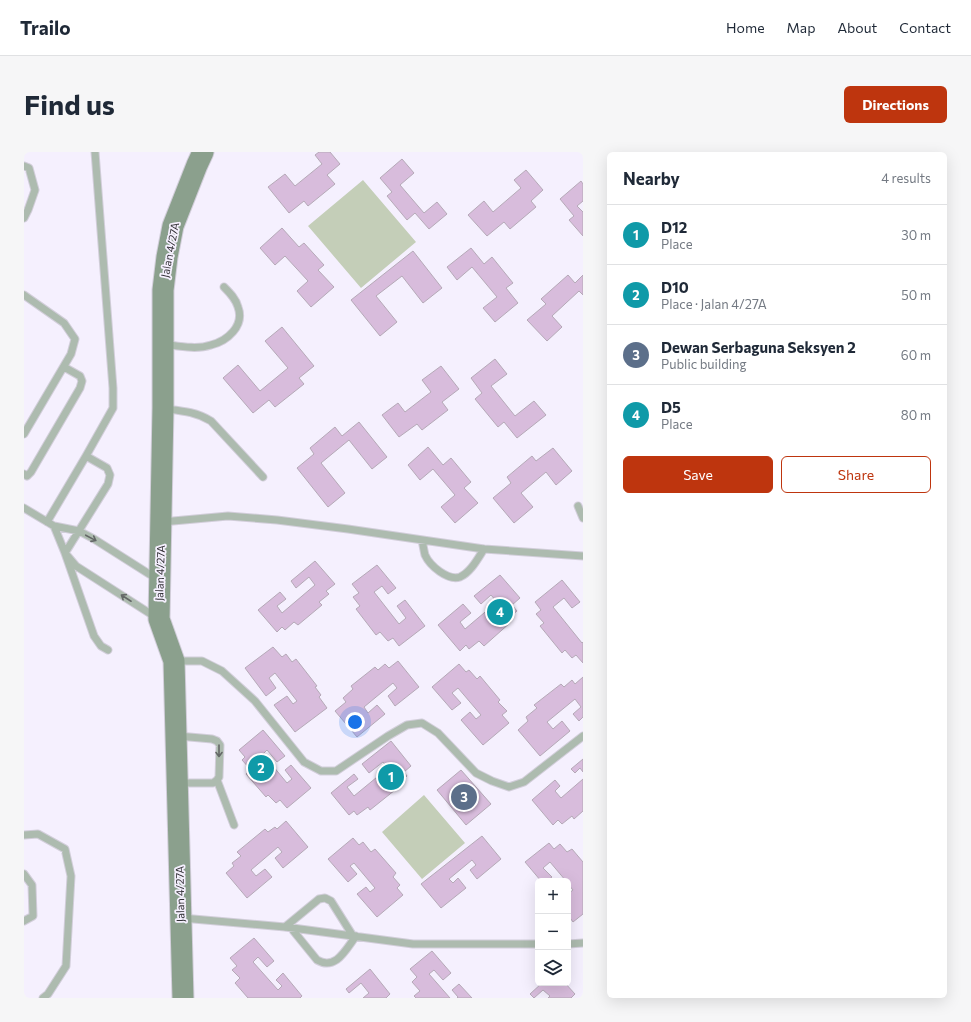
<!DOCTYPE html>
<meta charset="utf-8">
<style>
:root{--surface:#fff;--page:#f6f6f7;--text:#1f2937;--muted:#747a83;--line:#e0e1e3;--accent:#be350e}
body{margin:0;font-family:Commissioner,sans-serif;background:var(--page);color:var(--text)}
.controls{position:absolute;right:12px;bottom:12px;display:grid;overflow:hidden;border-radius:6px;box-shadow:0 4px 16px #0002}
.controls button{width:36px;height:36px;display:grid;place-items:center;padding:0;border:0;border-bottom:1px solid var(--line);background:var(--surface);color:var(--text);font:20px sans-serif}
.you{position:absolute;left:331px;top:570px;width:14px;height:14px;margin:-10px;border:3px solid #fff;border-radius:50%;background:#1a73e8;box-shadow:0 0 0 6px #1a73e833}
.badge{display:grid;place-items:center;width:26px;height:26px;border-radius:50%;background:var(--accent);color:#fff;font-size:13px;font-weight:700}
.pin{position:absolute;translate:-50% -50%;border:2px solid #fff;box-shadow:0 1px 4px #0006}
.list{margin:0;padding:0;list-style:none}
h2{display:flex;justify-content:space-between;align-items:center;height:52px;margin:0;padding:0 16px;font-size:17px}
h2 small{font-size:13px;font-weight:400;color:var(--muted)}
.list li{display:grid;grid-template-columns:26px 1fr auto;gap:12px;align-items:center;box-sizing:border-box;height:60px;padding:0 16px;border-top:1px solid var(--line)}
.list b{display:block;font-size:15px;white-space:nowrap}
.list p{margin:0;font-size:13px;white-space:nowrap;color:var(--muted)}
.list em{font-size:13px;font-style:normal;color:var(--muted)}
.actions{display:flex;gap:8px;padding:12px 16px}
.actions a{flex:1;padding:9px 0;border:1px solid var(--accent);border-radius:6px;text-align:center;font-size:14px;color:var(--accent)}
.actions .main{background:var(--accent);color:#fff}
.icon{flex:none;width:22px;height:22px;fill:none;stroke:currentColor;stroke-width:2;stroke-linecap:round;stroke-linejoin:round}
.map{position:relative;flex:none;width:559px;height:846px;overflow:hidden;border-radius:6px}
header{display:flex;align-items:center;gap:24px;box-sizing:border-box;height:56px;padding:0 20px;background:var(--surface);border-bottom:1px solid var(--line)}
header strong{font-size:19px}
nav{display:flex;gap:22px;margin-inline-start:auto;font-size:14px}
.intro{display:flex;align-items:center;justify-content:space-between;box-sizing:border-box;height:96px;padding:0 24px}
h1{margin:0;font-size:28px}
.button{padding:10px 18px;border-radius:6px;background:var(--accent);color:#fff;font-size:14px;font-weight:700}
main{display:flex;gap:24px;padding:0 24px}
aside{flex:1;background:var(--surface);border-radius:6px;box-shadow:0 4px 16px #0002}
.map>svg:first-child{display:block}
.green{fill:#c4ceb8}
.building{fill:#d8bcdc;stroke:#b5a9b7}
.lines{fill:none;stroke-linecap:round;stroke-linejoin:round}
.lane-casing{stroke:#d2ceda;stroke-width:9}
.secondary-casing{stroke:#d2ceda;stroke-width:23}
.lane{stroke:#adbbaf;stroke-width:7}
.secondary{stroke:#8ba08d;stroke-width:21}
.oneway{stroke:#646867}
.labels{text-anchor:middle;stroke-width:3.5;stroke-linejoin:round;paint-order:stroke}
.street-label{font-size:11px;fill:#333137;stroke:#f5f0fe}
</style>
<header>
<strong>Trailo</strong>
<nav><a>Home</a><a>Map</a><a>About</a><a>Contact</a></nav>
</header>
<div class="intro"><h1>Find us</h1><a class="button">Directions</a></div>
<main>
<div class="map">
<svg width="559" height="846" viewBox="0 0 559 846">
<rect width="100%" height="100%" fill="#f5f0fe"/>
<!-- green -->
<path class="green" d="M339 28 392 90 337 136 284 74Z
M400 643 441 691 398 727 358 680Z"/>
<!-- building -->
<path class="building" d="M295 0H306L316 12 303 23 311 32 284 54 280 49 265 61 244 35 261 22 271 34 298 12 291 3Z
M378 7 390 21 376 33 400 61 413 50 423 62 405 77 391 61 383 68 363 44 368 40 356 26Z
M502 18 519 38 507 49 512 55 486 77 480 70 463 84 444 63 460 49 469 60 497 36 490 28Z
M557 29 559 32V49L553 54 559 60V84L545 68 550 64 536 47Z
M258 76 275 95 280 91 300 113 294 118 310 135 287 155 273 139 284 129 261 104 251 113 236 96Z
M447 96 460 112 468 105 489 131 482 136 494 151 471 170 459 156 473 145 448 115 433 128 423 115Z
M389 99 418 136 399 151 378 124 352 144 373 170 356 184 327 148Z
M544 123 551 131 559 123V143L555 139 528 164 538 175 523 189 503 168 522 152 517 147Z
M258 175 290 214 275 226 280 232 251 255 245 248 229 261 199 226 214 213 236 239 264 216 241 189Z
M471 207 483 222 467 234 491 264 510 249 522 263 493 286 480 270 474 275 451 247 458 241 447 226Z
M417 214 435 237 418 250 424 258 398 278 393 272 375 285 358 263 374 251 381 260 407 240 398 228Z
M335 270 363 305 348 317 325 288 297 311 321 341 304 355 273 316 290 302 286 296 311 275 318 284Z
M404 295 419 313 427 306 447 330 440 336 454 351 431 371 417 355 431 343 409 317 396 328 384 313Z
M529 296 548 319 532 333 522 320 497 341 509 355 490 371 469 346 487 331 483 325 508 304 512 309Z
M291 409 311 432 302 439 305 442 295 450 298 453 274 473 270 470 261 478 258 475 253 480 234 458 256 440 262 447 253 454 258 461 291 433 285 425 272 436 267 429Z
M353 413 372 436 364 442 358 434 350 440 375 472 382 466 373 454 381 448 401 474 375 494 369 486 364 489 356 480 352 483 332 457 336 454 329 445 335 441 328 432Z
M476 423 496 446 488 453 493 459 484 466 487 470 460 494 455 489 445 497 442 493 436 499 414 473 439 452 447 461 436 470 441 477 473 450 467 443 457 452 450 444Z
M538 428 556 450 548 456 540 446 529 455 558 491 559 490V511L552 503 548 506 541 498 538 501 516 474 520 471 512 462 517 458 511 450Z
M249 495 258 505 262 502 268 510 272 507 293 534 291 535 297 543 295 545 303 556 271 580 250 553 263 544 269 552 273 549 251 521 245 526 252 536 242 544 221 516Z
M374 509 395 535 371 554 364 544 373 536 369 531 340 555 344 561 353 553 361 562 333 585 311 559 322 550 319 546 329 537 327 534 351 515 354 518 361 512 365 516Z
M435 512 442 520 445 518 453 527 456 524 476 548 474 550 483 559 478 563 485 571 459 593 437 568 446 560 452 567 457 563 434 536 428 541 437 551 428 558 408 535Z
M559 525V565L555 569 549 562 557 555 551 547 523 570 529 577 538 569 546 579 516 604 494 578 504 569 502 565 513 556 510 553 537 532 540 535 548 528 551 532Z
M239 578 261 604 253 610 243 598 239 602 263 631 268 627 261 618 267 613 287 636 263 656 256 648 252 651 244 643 242 645 222 622 227 618 218 608 221 605 215 598Z
M367 589 387 614 380 620 383 624 374 632 376 634 346 658 344 655 333 663 330 659 325 663 307 641 330 622 334 627 323 635 330 644 364 616 359 610 345 621 338 612Z
M559 607V620L556 616 551 621 547 617Z
M437 618 467 652 442 673 413 638Z
M559 627V659L550 667 548 664 538 672 534 668 529 673 508 648 531 628 536 634 531 639 537 646Z
M262 669 284 695 259 716 251 706 258 700 254 695 227 718 232 724 241 717 248 725 223 746 202 721 210 714 208 711 217 704 213 700 241 677 244 680 251 675 253 677Z
M458 684 477 707 453 727 446 718 452 713 448 708 425 727 429 731 434 726 442 736 417 756 397 732Z
M329 686 335 693 339 690 347 700 351 697 372 721 369 725 376 733 373 736 379 743 353 765 333 742 342 735 346 740 351 736 330 711 326 714 333 722 324 730 304 707Z
M525 691 530 697 536 692 543 700 548 697 559 710V762L549 770 544 763V742L549 738 544 732V729H542L526 710 519 716 528 725 523 729H517L501 710Z
M230 786 250 809 243 815 234 805 229 810 254 838 258 834 252 828 259 821 278 844 276 846H224L211 831 216 826 208 818 213 814 206 806Z
M408 799 427 821 419 828 410 818 405 822 426 846H392L390 844 396 839 388 830 393 825 386 817Z
M346 817 366 842 362 846H339L345 841 337 831 325 841 322 837Z
M518 831H541L551 842 547 846H524L526 844 519 838 510 846 506 842Z
M435 832 448 846H433L434 845 428 838Z"/>
<g class="lines">
<defs>
<path id="lane" d="M0 14 5 16 11 38 4 58 0 66
M0 143 40 171 51 187 47 202 0 282
M140 192C155 194 172 198 187 193 203 189 221 174 214 155 212 147 206 141 200 135
M142 257C159 259 172 260 187 269L239 325
M62 304 83 316 86 323 84 332 41 401 70 484 77 494 84 498
M0 322 3 324 7 320 56 236 58 229 56 224 40 215
M554 354 559 366
M0 356 30 374 55 379 70 387 133 427
M23 370 62 304 89 256V236L71 0
M138 370 204 364 253 368 324 377 460 397 559 404
M30 374 41 401 52 414 133 466
M398 388C399 393 400 399 401 403 406 414 424 429 436 425 447 420 454 406 460 397
M152 509H178L198 519 231 549 280 610 297 619H312L364 584 383 573 398 571 414 581 452 621 468 629 485 635 500 630 559 584
M154 584 188 587 193 589 196 593 195 625 193 628 189 631H155
M193 628 210 673
M0 683 14 682 41 697 47 724 42 814 24 842 19 846
M0 722 8 733 9 764 0 769
M158 766 261 775 389 792H514
M261 775 295 747 301 746 307 749 329 784
M267 776 293 808C312 819 322 797 332 784
M544 792 559 791"/>
<path id="secondary" d="M159 846 150 509 135 467 139 256V138L143 105 149 74 173 13 179 0"/>
</defs>
<!-- lane casing -->
<use href="#lane" class="lane-casing"/>
<!-- secondary casing -->
<use href="#secondary" class="secondary-casing"/>
<!-- lane -->
<use href="#lane" class="lane"/>
<!-- secondary -->
<use href="#secondary" class="secondary"/>
</g>
<!-- one-way arrows -->
<defs><path id="oneway-shaft" d="M-6 0H5M1.5-3L5.5 0L1.5 3" fill="none" stroke-width="1.6" stroke-linecap="round" stroke-linejoin="round"/></defs>
<g class="oneway">
<use href="#oneway-shaft" transform="translate(67 386) rotate(28)"/>
<use href="#oneway-shaft" transform="translate(102 446) rotate(-147)"/>
<use href="#oneway-shaft" transform="translate(195 599) rotate(90)"/>
</g>
<g class="labels">
<!-- street labels -->
<g class="street-label">
<text transform="translate(146 98) rotate(-79)" y="4">Jalan 4/27A</text>
<text transform="translate(136 421) rotate(-88)" y="4">Jalan 4/27A</text>
<text transform="translate(156 742) rotate(-91)" y="4">Jalan 4/27A</text>
</g>
</g>
</svg>
<div class="controls">
<button>+</button>
<button>−</button>
<button><svg class="icon" aria-label="layers" viewBox="0 0 24 24"><path d="M12 4l9 5-9 5-9-5zM3 14l9 5 9-5"/></svg></button>
</div>
<div class="you"></div>
<div class="pin badge" style="left:367px;top:625px;background:#0f9aa8">1</div>
<div class="pin badge" style="left:237px;top:616px;background:#0f9aa8">2</div>
<div class="pin badge" style="left:440px;top:645px;background:#5c6f8a">3</div>
<div class="pin badge" style="left:476px;top:460px;background:#0f9aa8">4</div>
</div>
<aside>
<h2>Nearby<small>4 results</small></h2>
<ul class="list">
<li><span class="badge" style="background:#0f9aa8">1</span><div><b>D12</b><p>Place</p></div><em>30 m</em></li>
<li><span class="badge" style="background:#0f9aa8">2</span><div><b>D10</b><p>Place · Jalan 4/27A</p></div><em>50 m</em></li>
<li><span class="badge" style="background:#5c6f8a">3</span><div><b>Dewan Serbaguna Seksyen 2</b><p>Public building</p></div><em>60 m</em></li>
<li><span class="badge" style="background:#0f9aa8">4</span><div><b>D5</b><p>Place</p></div><em>80 m</em></li>
</ul>
<div class="actions"><a class="main">Save</a><a>Share</a></div>
</aside>
</main>
